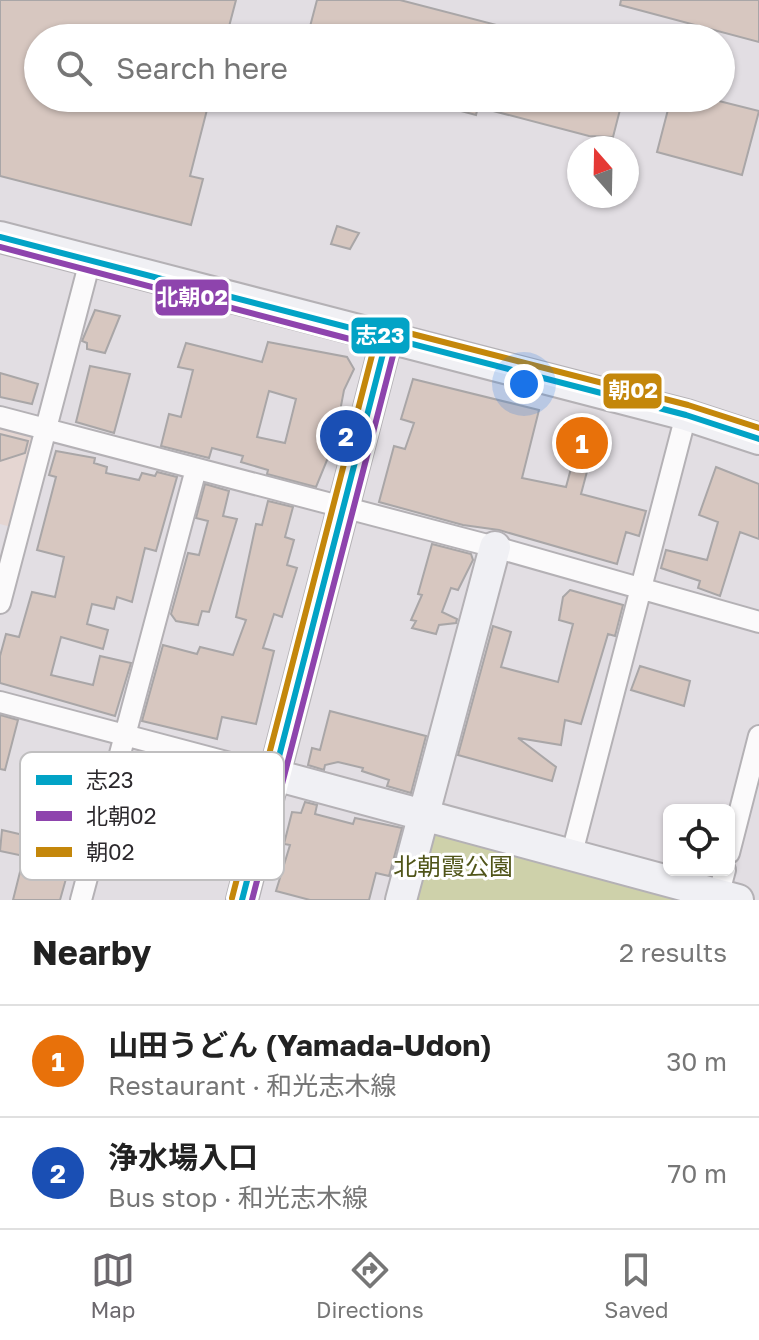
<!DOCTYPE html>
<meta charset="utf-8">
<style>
:root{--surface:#fff;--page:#f6f6f6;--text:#222;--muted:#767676;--line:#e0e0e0;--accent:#6c686d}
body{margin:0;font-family:"Golos Text","Noto Sans JP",sans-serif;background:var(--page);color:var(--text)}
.controls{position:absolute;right:24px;bottom:24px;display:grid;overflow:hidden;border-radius:12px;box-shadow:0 2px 6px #0004}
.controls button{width:72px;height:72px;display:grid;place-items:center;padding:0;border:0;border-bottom:2px solid var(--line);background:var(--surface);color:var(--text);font:40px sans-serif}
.compass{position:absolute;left:567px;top:136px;width:72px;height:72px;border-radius:50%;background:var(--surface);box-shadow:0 2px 6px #0004;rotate:340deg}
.you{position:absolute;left:524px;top:384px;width:28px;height:28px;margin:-20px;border:6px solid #fff;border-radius:50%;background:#1a73e8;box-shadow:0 0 0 12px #1a73e833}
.badge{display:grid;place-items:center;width:52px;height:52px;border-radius:50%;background:var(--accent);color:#fff;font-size:26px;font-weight:700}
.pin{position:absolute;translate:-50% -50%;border:4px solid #fff;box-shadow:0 2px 8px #0006}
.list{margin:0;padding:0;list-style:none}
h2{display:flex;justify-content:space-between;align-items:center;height:104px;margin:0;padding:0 32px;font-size:34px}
h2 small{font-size:26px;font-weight:400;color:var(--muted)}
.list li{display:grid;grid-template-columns:52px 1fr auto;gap:24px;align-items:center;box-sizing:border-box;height:112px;padding:0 32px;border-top:2px solid var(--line)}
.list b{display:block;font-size:30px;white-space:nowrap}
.list p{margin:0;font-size:26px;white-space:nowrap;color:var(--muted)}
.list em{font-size:26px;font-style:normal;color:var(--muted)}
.icon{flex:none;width:44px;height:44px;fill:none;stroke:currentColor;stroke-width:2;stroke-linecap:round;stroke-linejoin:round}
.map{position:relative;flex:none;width:759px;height:900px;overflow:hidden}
.search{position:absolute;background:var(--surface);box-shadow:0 2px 6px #0004;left:24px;right:24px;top:24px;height:88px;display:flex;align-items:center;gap:20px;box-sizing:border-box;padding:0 28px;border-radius:44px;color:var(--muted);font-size:30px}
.sheet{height:328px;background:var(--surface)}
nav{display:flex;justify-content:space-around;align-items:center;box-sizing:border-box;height:112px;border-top:2px solid var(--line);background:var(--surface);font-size:22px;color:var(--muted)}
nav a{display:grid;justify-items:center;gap:4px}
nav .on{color:var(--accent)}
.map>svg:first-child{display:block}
.education{fill:#e5d6d2}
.green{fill:#ced1aa}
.building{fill:#d7c7c0;stroke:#a9a6a7;stroke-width:2;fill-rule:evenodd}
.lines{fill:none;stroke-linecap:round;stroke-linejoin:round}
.street-casing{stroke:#b4b1b5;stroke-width:24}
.secondary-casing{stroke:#b4b1b5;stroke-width:34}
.street{stroke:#fbfafb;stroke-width:20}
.secondary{stroke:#f0f0f4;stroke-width:30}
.bus-1-casing{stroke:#fff;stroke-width:12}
.bus-2-casing{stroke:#fff;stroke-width:12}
.bus-3-casing{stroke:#fff;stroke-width:12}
.bus-1{stroke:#02a3c6;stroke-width:6}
.bus-2{stroke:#8e44ad;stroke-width:6}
.bus-3{stroke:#c4870b;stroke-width:6}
.labels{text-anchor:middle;stroke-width:6;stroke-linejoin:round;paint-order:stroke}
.park-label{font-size:24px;fill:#505519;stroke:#fff}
.key{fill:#fff;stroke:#c0bfc0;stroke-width:2}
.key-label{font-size:22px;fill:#2c292d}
.line-badge{stroke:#fff;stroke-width:3}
.badge-label{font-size:22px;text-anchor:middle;font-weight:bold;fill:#fff}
</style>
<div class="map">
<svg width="759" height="900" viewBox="0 0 759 900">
<rect width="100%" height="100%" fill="#e2dee3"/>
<!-- education -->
<path class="education" d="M0 425 30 433 35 439 11 527 0 524Z"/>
<!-- green -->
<path class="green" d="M438 829 701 900H410L428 833Z"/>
<!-- building -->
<path class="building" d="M0 0H236L226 38H38V98H210L190 176 203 179 191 225 0 176Z
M317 0H400L527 33 526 38H307Z
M621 0H759V42L620 5Z
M432 98H623L613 137 589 136 478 107 476 115 431 103Z
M671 98H707L759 111 742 175 657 152Z
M337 226 359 233 350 249 331 244Z
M95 310 120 316 105 353 87 349V343L82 341Z
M268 342 347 357 354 369 344 390 334 443 316 487 267 474 268 470 241 462 243 456 212 448 209 458 161 446 169 414 181 417 193 370 178 367 186 343 262 362ZM269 391 296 399 285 443 257 437Z
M90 366 130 374 114 433 76 422Z
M0 373 38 384 32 404 0 397Z
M413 379 539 410 522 478 566 487 583 424 600 427 595 448 601 449 596 466 589 464 581 494 646 511 639 536 626 532 617 564 499 530 463 525 379 502 394 446 405 449 414 423 401 419Z
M0 434 28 441 25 453 0 461Z
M56 451 95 458 94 463 107 467 106 473 139 480 142 473 155 476 157 472 177 477 156 551 145 548 132 602 117 597 114 609 92 604 87 624 108 630 103 649 61 637 51 675 93 685 100 656 131 663 115 716 0 683V656L6 634 19 637 32 592 55 597 64 557 37 550 56 477 49 475Z
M716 467 759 484V539L740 532 720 596 698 588 700 581 661 568 666 550 707 560 718 522 699 515Z
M205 484 229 491 223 516 237 519 209 612 202 611 198 625 176 621 171 614 188 553 199 555 208 521 196 518Z
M268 501 293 507 285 537 294 540 287 565 297 568 282 617 274 614 263 648 274 651 256 724 222 717 217 739 142 721 163 645 197 654 200 647 233 655 246 620 236 617 256 524 262 525Z
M432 544 471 554 473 560 458 590 451 588 442 612 457 619 456 623 439 625 436 634 412 628 416 621 411 620 422 595 418 594Z
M570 590 623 605 615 636 608 634 581 724 565 720 561 745 518 738 556 767 552 781 458 755 493 626 511 632 501 667 558 682 573 624 559 620 563 597Z
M640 666 690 681 684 706 631 690Z
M330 711 426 736 411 793 387 786 389 780 362 771 363 768 338 762 325 765 324 770 308 765 312 748 320 750Z
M0 715 18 720 5 770 0 769Z
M68 758 98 765 60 900H13L24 856 0 851 2 830 45 840Z
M305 802 317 805 315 814 353 824 355 818 402 828 389 876 376 873 369 900H310L276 891 290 845 284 844 292 812 301 813Z"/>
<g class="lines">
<defs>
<path id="street" d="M0 417 495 547 759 622
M0 603 90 261
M0 702 275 775
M572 853 686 415
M729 853 759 736
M81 900 196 469
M717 900 725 870"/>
<path id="secondary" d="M0 237 686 415 759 439
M275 775 738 900
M242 900 387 338
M401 900 495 547"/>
</defs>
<!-- street casing -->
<use href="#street" class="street-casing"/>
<!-- secondary casing -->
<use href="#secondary" class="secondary-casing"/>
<!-- street -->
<use href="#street" class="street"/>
<!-- secondary -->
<use href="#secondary" class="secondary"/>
<defs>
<path id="bus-1" d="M0 237 686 415 759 439
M242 900 387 338"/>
<path id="bus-2" d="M0 247 384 348
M252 900 397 340"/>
<path id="bus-3" d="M389 328 688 405 759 428
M232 898 377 336"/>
</defs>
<!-- bus-1 casing -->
<use href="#bus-1" class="bus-1-casing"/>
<!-- bus-2 casing -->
<use href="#bus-2" class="bus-2-casing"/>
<!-- bus-3 casing -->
<use href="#bus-3" class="bus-3-casing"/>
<!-- bus-1 -->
<use href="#bus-1" class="bus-1"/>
<!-- bus-2 -->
<use href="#bus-2" class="bus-2"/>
<!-- bus-3 -->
<use href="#bus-3" class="bus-3"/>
</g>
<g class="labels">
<!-- park labels -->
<g class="park-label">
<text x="453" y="875">北朝霞公園</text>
</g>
</g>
<!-- legend -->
<rect x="20" y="752" width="264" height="128" rx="12" class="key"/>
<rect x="36" y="775" width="36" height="10" fill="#02a3c6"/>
<rect x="36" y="811" width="36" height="10" fill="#8e44ad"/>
<rect x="36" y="847" width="36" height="10" fill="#c4870b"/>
<g class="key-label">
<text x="86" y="788">志23</text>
<text x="86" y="824">北朝02</text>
<text x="86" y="860">朝02</text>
</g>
<g class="line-badge">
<rect x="154" y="278" width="76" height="39" rx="8" fill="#8e44ad"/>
<rect x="350" y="316" width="61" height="39" rx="8" fill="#02a3c6"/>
<rect x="602" y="372" width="61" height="38" rx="8" fill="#c4870b"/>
</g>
<g class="badge-label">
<text x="192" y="305">北朝02</text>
<text x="380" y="343">志23</text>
<text x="633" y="398">朝02</text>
</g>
</svg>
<div class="controls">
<button><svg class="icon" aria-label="locate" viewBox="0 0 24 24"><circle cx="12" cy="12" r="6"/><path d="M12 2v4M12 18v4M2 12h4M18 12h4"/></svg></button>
</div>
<svg class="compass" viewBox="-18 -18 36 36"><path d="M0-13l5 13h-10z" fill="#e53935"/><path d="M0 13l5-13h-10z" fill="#767676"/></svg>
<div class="you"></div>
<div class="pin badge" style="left:582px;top:443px;background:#e8710a">1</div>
<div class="pin badge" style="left:346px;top:436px;background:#1a4fb4">2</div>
<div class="search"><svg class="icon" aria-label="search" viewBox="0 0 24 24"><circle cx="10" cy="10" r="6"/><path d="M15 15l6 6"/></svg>Search here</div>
</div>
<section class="sheet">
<h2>Nearby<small>2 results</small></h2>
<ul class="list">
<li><span class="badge" style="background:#e8710a">1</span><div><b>山田うどん (Yamada-Udon)</b><p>Restaurant · 和光志木線</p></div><em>30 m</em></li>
<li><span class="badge" style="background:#1a4fb4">2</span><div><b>浄水場入口</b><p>Bus stop · 和光志木線</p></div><em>70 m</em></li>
</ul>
</section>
<nav>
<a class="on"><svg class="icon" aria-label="map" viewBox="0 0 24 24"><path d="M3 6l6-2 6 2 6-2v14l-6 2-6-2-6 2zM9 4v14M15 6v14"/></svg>Map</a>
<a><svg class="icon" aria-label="directions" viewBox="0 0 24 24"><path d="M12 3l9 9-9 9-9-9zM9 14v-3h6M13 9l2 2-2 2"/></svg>Directions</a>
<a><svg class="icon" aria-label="saved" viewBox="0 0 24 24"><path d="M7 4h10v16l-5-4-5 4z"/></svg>Saved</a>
</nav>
